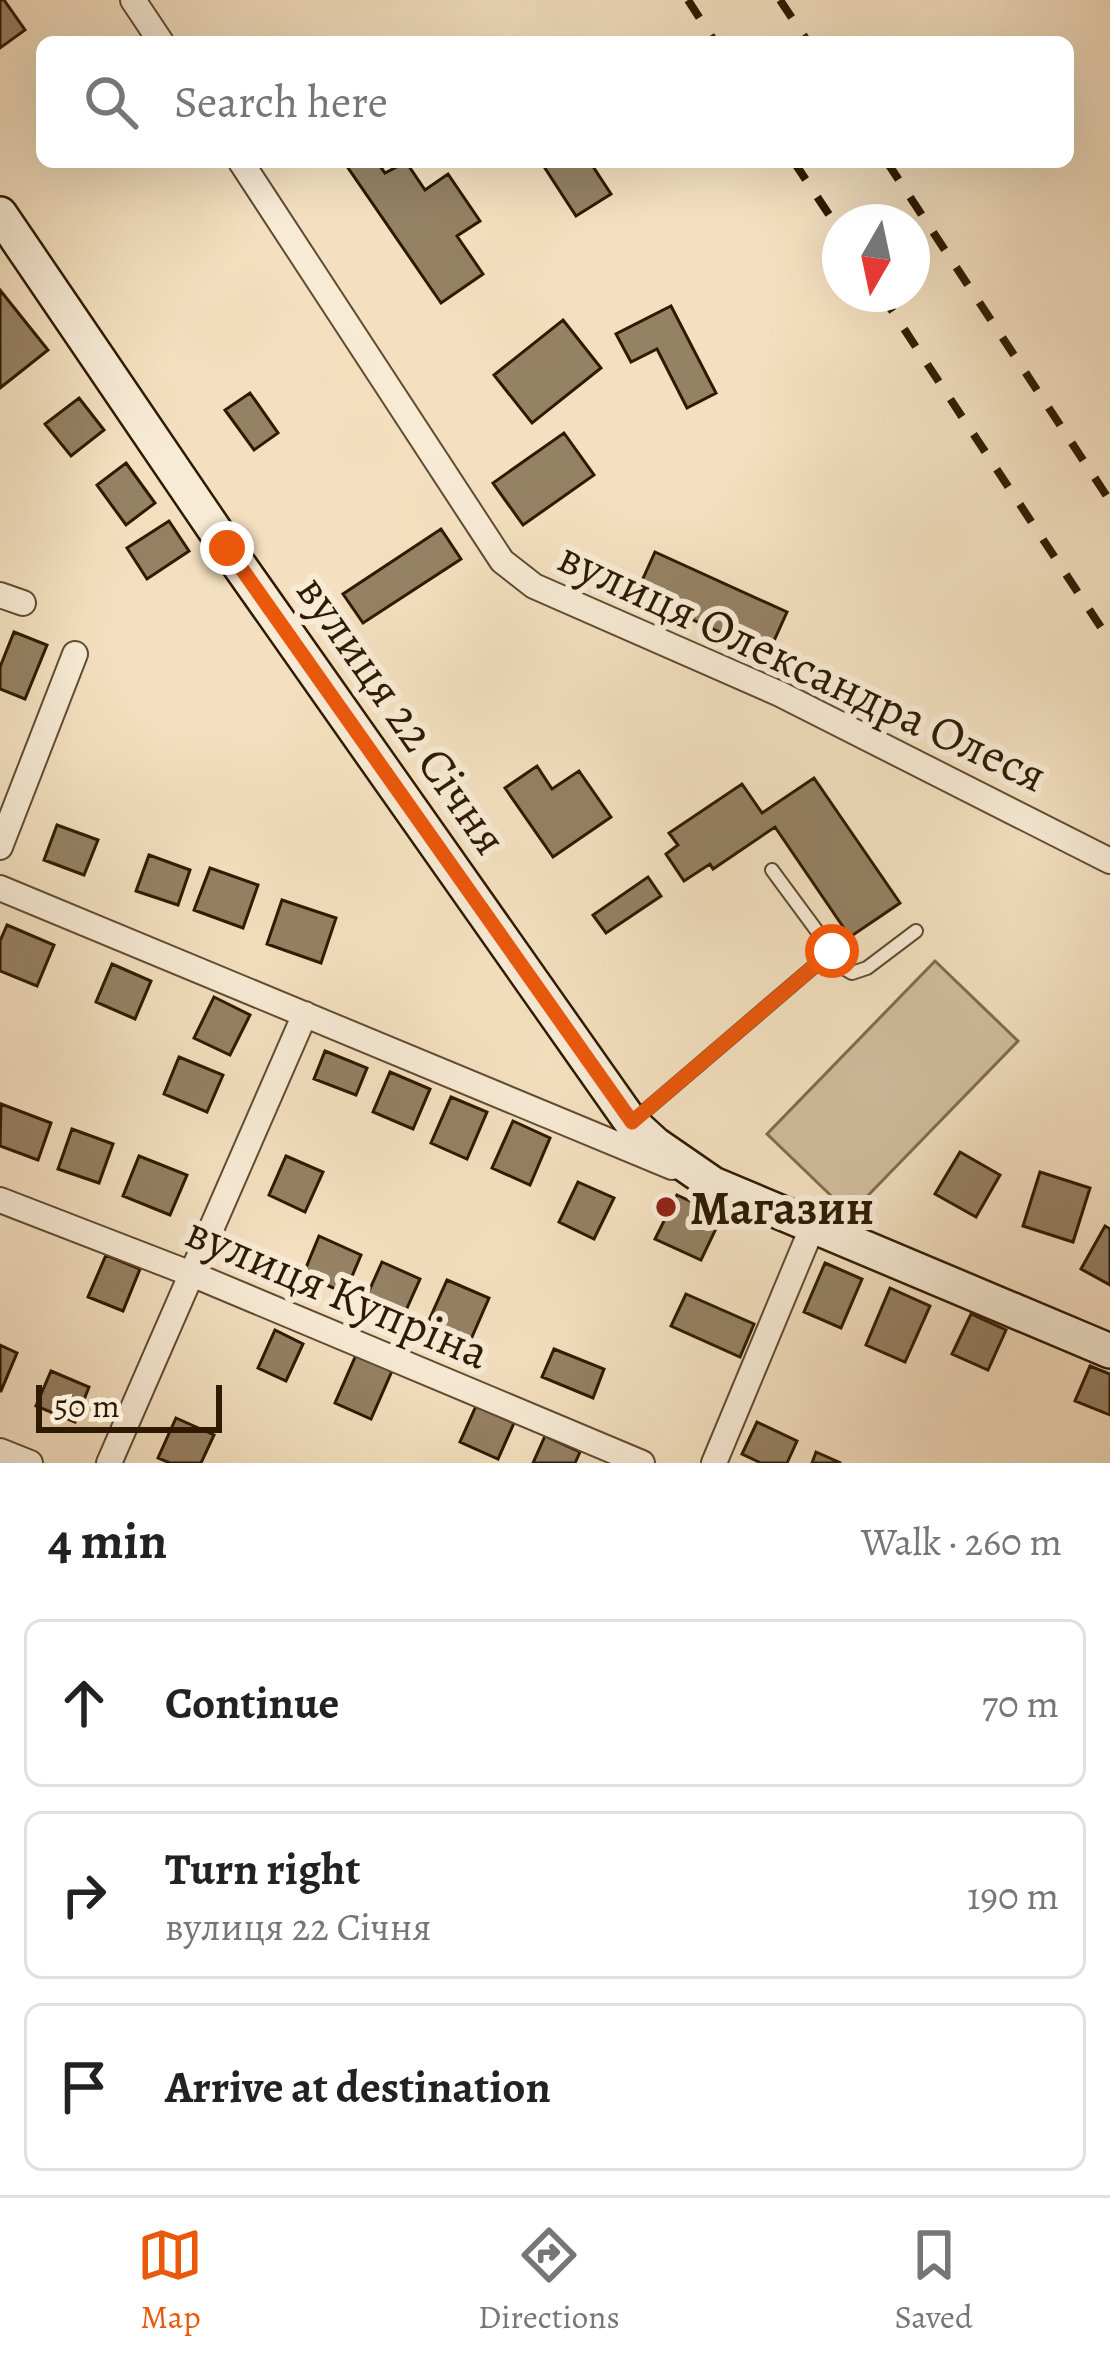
<!DOCTYPE html>
<meta charset="utf-8">
<style>
:root{--surface:#fff;--page:#f6f6f6;--text:#222;--muted:#767676;--line:#e0e0e0;--accent:#ea580c}
body{margin:0;font-family:Alegreya,serif;background:var(--page);color:var(--text)}
.compass{position:absolute;left:822px;top:204px;width:108px;height:108px;border-radius:50%;background:var(--surface);box-shadow:0 12px 48px #0002;rotate:189deg}
.scale{position:absolute;left:36px;bottom:30px;width:186px;box-sizing:border-box;padding-left:12px;border:6px solid #2e1a01;border-top:0;font-size:33px;line-height:42px;white-space:nowrap;color:#2e1a01;-webkit-text-stroke:9px #f8ebd6;paint-order:stroke}
.stop{position:absolute;width:36px;height:36px;margin:-27px;border:9px solid #ea580c;border-radius:50%;background:#fff}
.stop.end{background:#ea580c;border-color:#fff;box-shadow:0 3px 12px #0008}
.list{margin:0;padding:0;list-style:none}
h2{display:flex;justify-content:space-between;align-items:center;height:156px;margin:0;padding:0 48px;font-size:51px}
h2 small{font-size:39px;font-weight:400;color:var(--muted)}
.list li{display:grid;grid-template-columns:78px 1fr auto;gap:36px;align-items:center;box-sizing:border-box;height:168px;margin:0 24px 24px;padding:0 24px;border:3px solid var(--line);border-radius:18px}
.list b{display:block;font-size:45px;white-space:nowrap}
.list p{margin:0;font-size:39px;white-space:nowrap;color:var(--muted)}
.list em{font-size:39px;font-style:normal;color:var(--muted)}
.icon{flex:none;width:66px;height:66px;fill:none;stroke:currentColor;stroke-width:2;stroke-linecap:round;stroke-linejoin:round}
.map{position:relative;flex:none;width:1110px;height:1463px;overflow:hidden}
.search{position:absolute;background:var(--surface);box-shadow:0 12px 48px #0002;left:36px;right:36px;top:36px;height:132px;display:flex;align-items:center;gap:30px;box-sizing:border-box;padding:0 42px;border-radius:18px;color:var(--muted);font-size:45px}
.sheet{height:732px;background:var(--surface)}
nav{display:flex;justify-content:space-around;align-items:center;box-sizing:border-box;height:168px;border-top:3px solid var(--line);background:var(--surface);font-size:33px;color:var(--muted)}
nav a{display:grid;justify-items:center;gap:6px}
nav .on{color:var(--accent)}
.map>svg:first-child{display:block}
.green{fill:#d2bea0;stroke:#806c50;stroke-width:3}
.building{fill:#958164;stroke:#2e1a01;stroke-width:3}
.lines{fill:none;stroke-linecap:round;stroke-linejoin:round}
.lane-casing{stroke:#604c31;stroke-width:16}
.street-casing{stroke:#604c31;stroke-width:28}
.secondary-casing{stroke:#2e1a01;stroke-width:38}
.lane{stroke:#f8ebd6;stroke-width:12}
.street{stroke:#f8ebd6;stroke-width:24}
.secondary{stroke:#f8ebd6;stroke-width:33}
.rail{stroke:#2e1a01;stroke-width:8;stroke-dasharray:21 21;stroke-linecap:butt}
.route{stroke:#ea580c;stroke-width:15}
.poi-dot{fill:#8f2418;stroke:#f8ebd6;stroke-width:4.5}
.labels{text-anchor:middle;stroke-width:12;stroke-linejoin:round;paint-order:stroke}
.street-label{font-size:48px;fill:#2e1a01;stroke:#f8ebd6}
.poi-label{font-size:48px;font-weight:bold;fill:#2e1a01;stroke:#f8ebd6;text-anchor:start}
</style>
<div class="map">
<svg width="1110" height="1463" viewBox="0 0 1110 1463">
<rect width="100%" height="100%" fill="#f4e0c0"/>
<filter id="stains"><feTurbulence type="fractalNoise" baseFrequency=".00167" numOctaves="4"/><feColorMatrix values="0 0 0 0 .2 0 0 0 0 .09 0 0 0 0 .02 0 0 0 .5 -.17"/></filter>
<radialGradient id="worn" r=".72"><stop offset=".6" stop-color="#630" stop-opacity="0"/><stop offset="1" stop-color="#630" stop-opacity=".3"/></radialGradient>
<!-- green -->
<path class="green" d="M935 961 1018 1041 850 1214 767 1134Z"/>
<!-- building -->
<path class="building" d="M0 0H4L25 30 0 48Z
M344 162H377L385 173 406 162 425 190 448 174 480 221 457 236 483 274 441 303Z
M541 162H590L611 194 576 216Z
M0 290 48 350 0 388Z
M671 306 716 393 687 408 657 349 631 362 616 334Z
M563 320 601 368 532 423 494 375Z
M250 393 278 433 254 450 225 410Z
M79 398 104 430 71 456 45 424Z
M564 433 594 475 523 525 493 483Z
M126 463 155 503 126 525 97 485Z
M169 521 189 551 147 579 127 548Z
M441 529 461 559 363 623 343 594Z
M655 552 787 612 768 654 636 594Z
M14 632 47 645 25 699 0 689V667Z
M537 766 552 789 579 771 611 817 553 857 505 788Z
M814 778 900 903 850 937 775 827 713 869 710 864 684 881 666 854 678 845 669 833 742 784 762 813Z
M57 825 98 840 84 875 44 860Z
M149 855 190 870 178 905 136 891Z
M210 868 258 885 243 928 194 910Z
M648 877 661 896 606 933 593 915Z
M282 900 336 918 321 963 267 944Z
M7 925 54 945 37 986 0 971V941Z
M112 964 151 981 135 1019 96 1002Z
M214 997 250 1015 230 1055 194 1038Z
M325 1051 367 1068 356 1095 314 1079Z
M179 1057 223 1075 207 1112 164 1094Z
M390 1072 430 1089 413 1129 373 1112Z
M451 1097 487 1112 467 1159 431 1143Z
M1 1104 51 1123 38 1160 0 1146Z
M513 1121 550 1138 530 1185 492 1168Z
M72 1129 113 1144 99 1183 58 1169Z
M960 1152 1000 1175 976 1217 935 1194Z
M139 1156 187 1175 170 1215 123 1196Z
M286 1156 323 1172 305 1212 269 1195Z
M1040 1172 1090 1188 1073 1242 1023 1226Z
M578 1182 614 1198 594 1239 559 1222Z
M677 1195 722 1216 701 1260 655 1239Z
M1105 1226 1110 1229V1285L1081 1269Z
M319 1236 361 1255 345 1293 303 1275Z
M106 1255 140 1269 123 1311 88 1297Z
M382 1262 420 1279 403 1317 365 1300Z
M825 1263 862 1279 841 1328 804 1312Z
M447 1280 489 1298 468 1346 426 1327Z
M890 1288 930 1306 905 1362 866 1345Z
M686 1294 754 1324 740 1357 671 1326Z
M971 1314 1006 1330 988 1370 952 1354Z
M275 1330 303 1344 286 1381 258 1368Z
M0 1345 17 1353 1 1391H0Z
M554 1349 604 1369 593 1398 542 1377Z
M356 1355 392 1371 371 1419 335 1403Z
M1090 1366 1110 1374V1415L1075 1401Z
M51 1371 89 1387 75 1422 36 1406Z
M476 1406 514 1423 498 1459 460 1442Z
M176 1418 214 1435 201 1463H170L158 1458Z
M757 1422 797 1441 787 1463H761L742 1454Z
M545 1436 580 1452 575 1463H533Z
M816 1452 841 1463H812Z"/>
<g class="lines">
<defs>
<path id="lane" d="M772 870 845 969 852 973 867 968 916 931
M632 1122 832 951"/>
<path id="street" d="M133 0 161 42
M241 162 502 561 534 586 780 694 1110 861
M0 595 23 603
M0 847 75 654
M0 888 672 1167
M0 1200 194 1275 642 1463
M0 1451 30 1463
M109 1463 305 1014
M714 1463 812 1228"/>
<path id="secondary" d="M0 214 227 548 631 1122 655 1144 713 1184 1110 1351"/>
</defs>
<!-- lane casing -->
<use href="#lane" class="lane-casing"/>
<!-- street casing -->
<use href="#street" class="street-casing"/>
<!-- secondary casing -->
<use href="#secondary" class="secondary-casing"/>
<!-- lane -->
<use href="#lane" class="lane"/>
<!-- street -->
<use href="#street" class="street"/>
<!-- secondary -->
<use href="#secondary" class="secondary"/>
<!-- rail -->
<path class="rail" d="M688 0 715 42
M780 0 808 42
M794 162 840 231
M887 162 1110 501
M881 294 1110 641"/>
</g>
<g class="lines">
<!-- route -->
<path class="route" d="M227 548 632 1122 832 951"/>
</g>
<!-- markers -->
<circle class="poi-dot" cx="666" cy="1207" r="12"/>
<g class="labels">
<!-- street labels -->
<g class="street-label">
<text transform="translate(803 665) rotate(25)" y="17">вулиця Олександра Олеся</text>
<text transform="translate(403 714) rotate(55)" y="17">вулиця 22 Січня</text>
<text transform="translate(338 1291) rotate(23)" y="17">вулиця Купріна</text>
</g>
<!-- poi labels -->
<g class="poi-label">
<text x="690" y="1224">Магазин</text>
</g>
</g>
<rect width="100%" height="100%" filter="url(#stains)"/>
<rect width="100%" height="100%" fill="url(#worn)"/>
</svg>
<svg class="compass" viewBox="-18 -18 36 36"><path d="M0-13l5 13h-10z" fill="#e53935"/><path d="M0 13l5-13h-10z" fill="#767676"/></svg>
<div class="scale">50 m</div>
<div class="stop" style="left:832px;top:951px"></div>
<div class="stop end" style="left:227px;top:548px"></div>
<div class="search"><svg class="icon" aria-label="search" viewBox="0 0 24 24"><circle cx="10" cy="10" r="6"/><path d="M15 15l6 6"/></svg>Search here</div>
</div>
<section class="sheet">
<h2>4 min<small>Walk · 260 m</small></h2>
<ul class="list">
<li><svg class="icon" aria-label="ahead" viewBox="0 0 24 24"><path d="M12 20V5M6 11l6-6 6 6"/></svg><div><b>Continue</b></div><em>70 m</em></li>
<li><svg class="icon" aria-label="right" viewBox="0 0 24 24"><path d="M7 20v-9h11M14 6l5 5-5 5"/></svg><div><b>Turn right</b><p>вулиця 22 Січня</p></div><em>190 m</em></li>
<li><svg class="icon" aria-label="arrive" viewBox="0 0 24 24"><path d="M6 21V4h12l-3 4 3 4H6"/></svg><div><b>Arrive at destination</b></div></li>
</ul>
</section>
<nav>
<a class="on"><svg class="icon" aria-label="map" viewBox="0 0 24 24"><path d="M3 6l6-2 6 2 6-2v14l-6 2-6-2-6 2zM9 4v14M15 6v14"/></svg>Map</a>
<a><svg class="icon" aria-label="directions" viewBox="0 0 24 24"><path d="M12 3l9 9-9 9-9-9zM9 14v-3h6M13 9l2 2-2 2"/></svg>Directions</a>
<a><svg class="icon" aria-label="saved" viewBox="0 0 24 24"><path d="M7 4h10v16l-5-4-5 4z"/></svg>Saved</a>
</nav>
